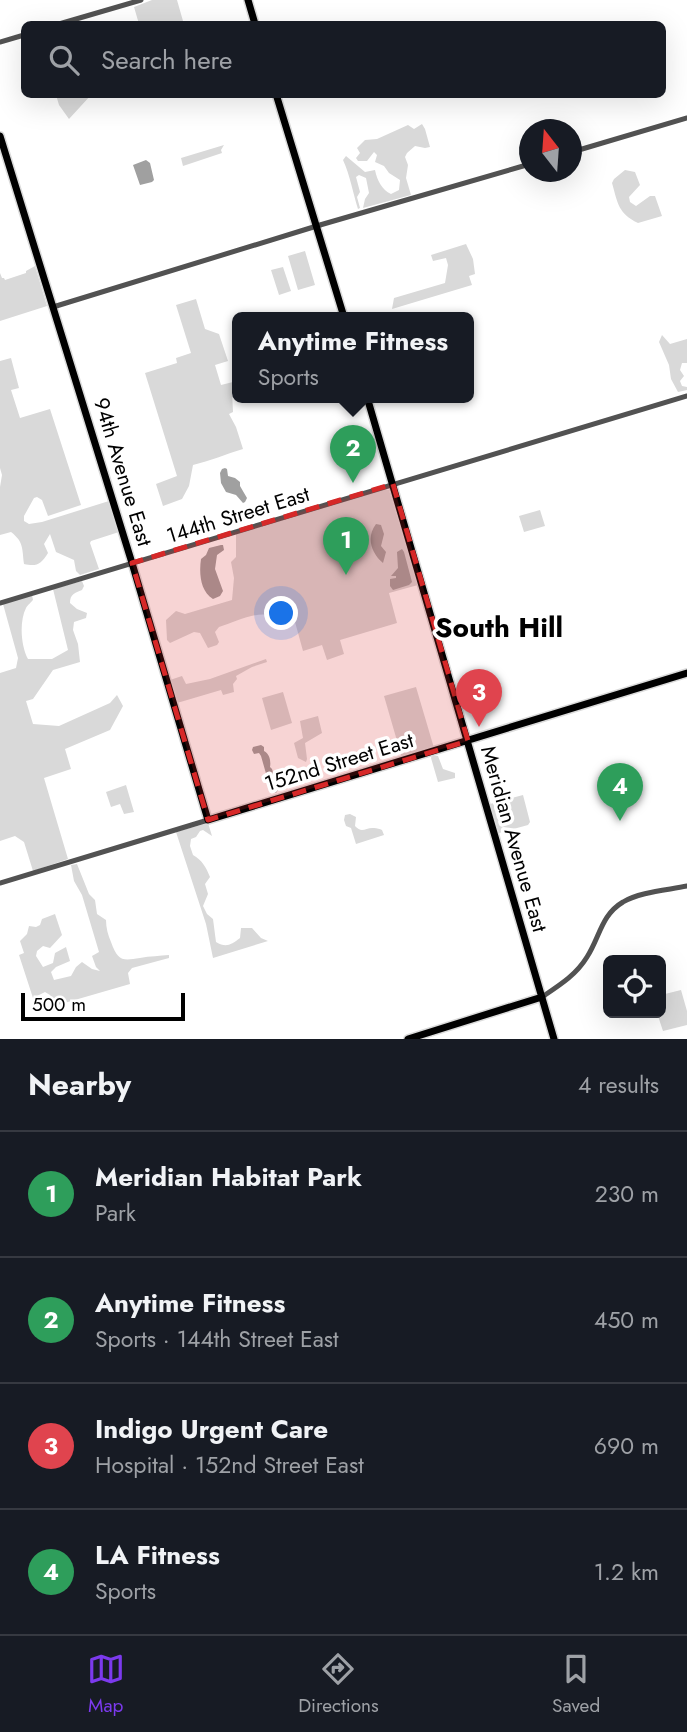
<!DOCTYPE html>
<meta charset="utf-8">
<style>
:root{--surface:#171b24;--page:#242831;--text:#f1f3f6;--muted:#9ea1a6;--line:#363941;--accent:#7c3aed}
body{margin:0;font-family:Jost,sans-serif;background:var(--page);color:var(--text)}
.controls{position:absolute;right:21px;bottom:21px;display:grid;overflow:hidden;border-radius:10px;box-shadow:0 7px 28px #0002}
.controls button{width:63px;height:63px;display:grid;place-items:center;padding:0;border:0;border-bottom:2px solid var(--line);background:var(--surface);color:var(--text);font:35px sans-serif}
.compass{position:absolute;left:519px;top:119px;width:63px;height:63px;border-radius:50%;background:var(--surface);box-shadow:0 7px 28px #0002;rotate:343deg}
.scale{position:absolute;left:21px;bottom:18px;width:164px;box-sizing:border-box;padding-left:7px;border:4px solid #000;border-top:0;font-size:19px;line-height:24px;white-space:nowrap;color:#000;-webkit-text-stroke:5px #fff;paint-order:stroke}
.you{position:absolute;left:282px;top:614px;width:24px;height:24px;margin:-18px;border:5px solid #fff;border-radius:50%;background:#1a73e8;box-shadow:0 0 0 10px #1a73e833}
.badge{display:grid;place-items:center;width:46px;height:46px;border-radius:50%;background:var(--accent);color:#fff;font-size:23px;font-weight:700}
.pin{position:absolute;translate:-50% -58px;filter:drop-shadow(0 2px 4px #0008)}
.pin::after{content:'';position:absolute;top:37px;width:24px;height:21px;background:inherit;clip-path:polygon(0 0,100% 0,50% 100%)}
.popup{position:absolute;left:232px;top:312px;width:242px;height:91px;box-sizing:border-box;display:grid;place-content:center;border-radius:10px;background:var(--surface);filter:drop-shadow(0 2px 5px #0005);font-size:23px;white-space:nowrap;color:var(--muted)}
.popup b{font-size:26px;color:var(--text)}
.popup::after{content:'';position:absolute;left:50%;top:100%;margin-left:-14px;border:14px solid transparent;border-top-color:var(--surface)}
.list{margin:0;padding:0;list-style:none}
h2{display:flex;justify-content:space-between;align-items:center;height:91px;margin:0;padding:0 28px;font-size:30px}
h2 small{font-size:23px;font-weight:400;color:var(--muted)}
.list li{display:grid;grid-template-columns:46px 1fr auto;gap:21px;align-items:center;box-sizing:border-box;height:126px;padding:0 28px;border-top:2px solid var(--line)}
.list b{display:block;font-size:26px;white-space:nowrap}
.list p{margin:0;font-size:23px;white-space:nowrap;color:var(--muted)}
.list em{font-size:23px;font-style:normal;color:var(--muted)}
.icon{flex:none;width:38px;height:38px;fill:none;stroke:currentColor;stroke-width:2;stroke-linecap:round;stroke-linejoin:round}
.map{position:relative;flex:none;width:687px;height:1039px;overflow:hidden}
.search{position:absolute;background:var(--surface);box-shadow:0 7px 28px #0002;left:21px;right:21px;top:21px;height:77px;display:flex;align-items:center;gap:18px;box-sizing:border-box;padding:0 24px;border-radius:10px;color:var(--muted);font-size:26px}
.sheet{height:595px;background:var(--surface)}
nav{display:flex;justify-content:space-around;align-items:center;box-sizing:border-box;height:98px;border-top:2px solid var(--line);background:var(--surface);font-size:19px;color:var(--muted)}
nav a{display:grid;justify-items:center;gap:4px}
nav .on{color:var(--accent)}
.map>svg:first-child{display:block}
.green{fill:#d9d9d9}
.water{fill:#a0a0a0}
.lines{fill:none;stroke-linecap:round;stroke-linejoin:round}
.major-casing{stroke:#dbdbdb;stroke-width:10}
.minor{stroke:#525252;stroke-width:5}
.major{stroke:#000;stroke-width:7}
.marked{fill:#d62828;fill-opacity:0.2;stroke:#d62828;stroke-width:5;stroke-dasharray:14 9;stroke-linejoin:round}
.labels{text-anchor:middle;stroke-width:7;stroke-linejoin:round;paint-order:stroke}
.street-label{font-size:21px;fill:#000;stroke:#fff}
.district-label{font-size:28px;font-weight:bold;fill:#000;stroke:#fff}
</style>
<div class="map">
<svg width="687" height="1039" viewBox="0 0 687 1039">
<rect width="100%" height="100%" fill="#fff"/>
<!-- green -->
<path class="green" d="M152 0H177L183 21 173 24H139L134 7Z
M56 95V94L91 95 69 119 59 105Z
M422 124 425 129 430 147 425 148 415 146 407 153 405 157 408 165 406 178 411 195 363 208 365 199 369 193 366 178 359 175 356 177 360 192 357 197 360 208 358 209C353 193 350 175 343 160L346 156 365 172 375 170C377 180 382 190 391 194L399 190 400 180 389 173 384 166 375 162 377 155 374 152 367 161H358L356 158 360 153 357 148 365 140 377 139 408 125 414 129Z
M224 145 221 150 222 153 183 166 181 158Z
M625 170 635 172 640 185 629 197 630 202 636 206 650 196H655L662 216 638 223C618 213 618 204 612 183L614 179Z
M466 244 473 259 475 274 469 276 472 285 392 309 394 298 445 283 448 265 446 258 433 261 431 255Z
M305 251 315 285 298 290 288 256Z
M35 266 47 306 0 321V273L2 278H4L5 280 26 273V271Z
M283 267 291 291 279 295 271 270Z
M196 299 205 329 219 334 228 361 215 365 221 385 237 381V390L232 392 233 412 229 414 236 427 243 449C226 454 210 461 193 465L189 486 182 499 163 506 156 484 177 476 145 373 177 363 176 358 191 353 176 305Z
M662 335 670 344 687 339V363H682L680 370 684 376 680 381 682 386 687 387V390L678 392 671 379 669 365 659 342Z
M11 358 19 388 11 390 20 418 50 409 81 505 48 516 42 500 37 497 34 498 24 516V521L29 524 42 522 109 501 119 532 91 541 90 543 99 569 80 575 76 571 74 560 56 552 50 534 44 544 48 553C41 564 37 567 24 564 22 549 24 542 11 532L0 535V487L2 475 0 468V361Z
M385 489 389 490 418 585 389 593 397 623 340 640 344 654 327 660 322 645 303 651 295 622 276 627 275 624V617C259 609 236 622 219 627L215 632 219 642 217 645 208 648 200 633 194 632 170 643 167 640 166 620 176 611 185 614 232 600 234 578 231 562 236 557V534Z
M540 510 545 526 524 532 519 516Z
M82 581 84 586 82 590C75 593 70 594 70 603L77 609 87 613 86 618 74 622 73 630 78 644 80 662 53 670 33 699 26 701 33 724 59 726 110 703 117 695 123 706 110 730 65 749 71 769 44 778 68 859 33 871 24 842 15 836 0 841V673L16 668 18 658 3 604 32 595 33 600C32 601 27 606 26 608 19 622 21 646 28 659H52L68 650 53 589Z
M266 659 267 662 252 667 236 676 237 679 233 684 234 692 223 695 221 690 177 703 170 680 182 676 186 684 210 679Z
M416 687 434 748 402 758 384 696Z
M283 692 292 723 271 730 262 698Z
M318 716 322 733 305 743 307 759 306 762 298 758 294 743 303 738 300 721Z
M432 755 438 756 443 769 455 773V778L438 782 431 758Z
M126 785 134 812 124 814 120 804 111 807 106 792Z
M523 795 530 822 528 825 499 833 490 804Z
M350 814 356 817 355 826C362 834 366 827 374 828 377 828 380 829 382 830L384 835 356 844 351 828 346 826 344 820 345 815Z
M208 823 212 836 203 830 200 831 196 837 191 839 190 846 193 855C202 860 206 867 210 877L205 884 208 894 203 906 207 914 213 919 216 942C226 948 231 945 240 938L241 928H252L261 938 268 941 213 958 206 924 176 832Z
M77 864 89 894 95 900 97 914 106 920C106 928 108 935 111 942 118 961 122 961 140 958 150 956 160 956 169 955V958L132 968 128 973 130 984 54 1006 50 995 45 992 33 998 19 955 24 953 20 941 27 934 29 926 36 927 40 925 42 919 55 914 62 935 50 948 43 946 37 951 36 956 43 967 53 963 55 953 66 947 70 961 56 967 51 972 54 980 71 976 76 967 82 962 92 969 100 971 96 967 92 956 99 952 82 895 74 881 71 865Z
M681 990 687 1011V1025L663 1031 657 1013H661V995Z"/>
<!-- water -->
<path class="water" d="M146 160 150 163 154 180 152 182 140 185 133 165Z
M225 468 227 469 228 476 235 478 240 482V486L247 498 245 502 243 503 236 495 226 492 221 483 220 473 222 469Z
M376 524 381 525 384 534 381 546 386 552 383 563C371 553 366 537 376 524Z
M221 545H223L224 550 217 555 215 569 223 591 220 596 213 599C200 591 199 573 201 559L206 555 209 548Z
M402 549 404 552 412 582 409 585 393 590 390 586V579L396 578V576H391L398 568 397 552Z
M261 745 264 747V751C270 754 271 762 270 767L272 769 276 782 275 786 278 790 276 793 271 791 261 756 259 753 254 754 252 750 253 747Z"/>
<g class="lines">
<defs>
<path id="major" d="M248 0 255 24
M276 94 344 317
M0 136 132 563 208 820 687 673
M367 397 554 1039
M408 1039 542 997"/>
</defs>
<!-- major casing -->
<use href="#major" class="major-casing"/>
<!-- minor -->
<path class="minor" d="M59 24 141 0
M0 42 24 35
M572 152 687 118
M53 307 320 225 530 164
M0 603 687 396
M0 883 208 820
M542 997C560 985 576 975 587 957 600 937 601 915 623 902 639 892 668 890 687 886"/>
<!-- major -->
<use href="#major" class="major"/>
</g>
<!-- marked area -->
<path class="marked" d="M393 484 468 741 208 820 132 563Z"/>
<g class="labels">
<!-- street labels -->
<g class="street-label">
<text transform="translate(123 472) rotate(73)" y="7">94th Avenue East</text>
<text transform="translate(238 515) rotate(-17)" y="7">144th Street East</text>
<text transform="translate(339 762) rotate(-17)" y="7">152nd Street East</text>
<text transform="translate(514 839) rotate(74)" y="7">Meridian Avenue East</text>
</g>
<!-- district labels -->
<g class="district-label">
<text x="499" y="637">South Hill</text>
</g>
</g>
</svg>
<div class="controls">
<button><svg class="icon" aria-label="locate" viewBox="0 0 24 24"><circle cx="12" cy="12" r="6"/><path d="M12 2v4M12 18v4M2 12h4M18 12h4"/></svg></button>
</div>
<svg class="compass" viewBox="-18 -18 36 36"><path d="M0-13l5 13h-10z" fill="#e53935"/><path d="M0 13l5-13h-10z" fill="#9ea1a6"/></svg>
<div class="scale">500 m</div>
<div class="you"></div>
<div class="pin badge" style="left:346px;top:575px;background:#2e9e5b">1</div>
<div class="pin badge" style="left:353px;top:483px;background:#2e9e5b">2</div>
<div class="popup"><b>Anytime Fitness</b>Sports</div>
<div class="pin badge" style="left:479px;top:727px;background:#e0444e">3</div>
<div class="pin badge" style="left:620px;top:821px;background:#2e9e5b">4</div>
<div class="search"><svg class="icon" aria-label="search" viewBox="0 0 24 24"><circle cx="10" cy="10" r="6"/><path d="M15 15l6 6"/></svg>Search here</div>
</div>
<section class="sheet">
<h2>Nearby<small>4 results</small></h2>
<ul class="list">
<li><span class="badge" style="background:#2e9e5b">1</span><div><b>Meridian Habitat Park</b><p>Park</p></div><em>230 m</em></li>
<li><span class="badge" style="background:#2e9e5b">2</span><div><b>Anytime Fitness</b><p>Sports · 144th Street East</p></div><em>450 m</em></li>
<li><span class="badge" style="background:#e0444e">3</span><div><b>Indigo Urgent Care</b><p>Hospital · 152nd Street East</p></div><em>690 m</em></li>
<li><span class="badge" style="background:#2e9e5b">4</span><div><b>LA Fitness</b><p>Sports</p></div><em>1.2 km</em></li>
</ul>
</section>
<nav>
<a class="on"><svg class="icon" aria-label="map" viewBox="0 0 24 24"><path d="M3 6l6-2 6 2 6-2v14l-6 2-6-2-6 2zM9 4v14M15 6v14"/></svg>Map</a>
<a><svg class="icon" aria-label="directions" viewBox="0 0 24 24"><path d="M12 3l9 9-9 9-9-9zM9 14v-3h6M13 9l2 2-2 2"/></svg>Directions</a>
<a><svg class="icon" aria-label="saved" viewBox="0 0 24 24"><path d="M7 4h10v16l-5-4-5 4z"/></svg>Saved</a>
</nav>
